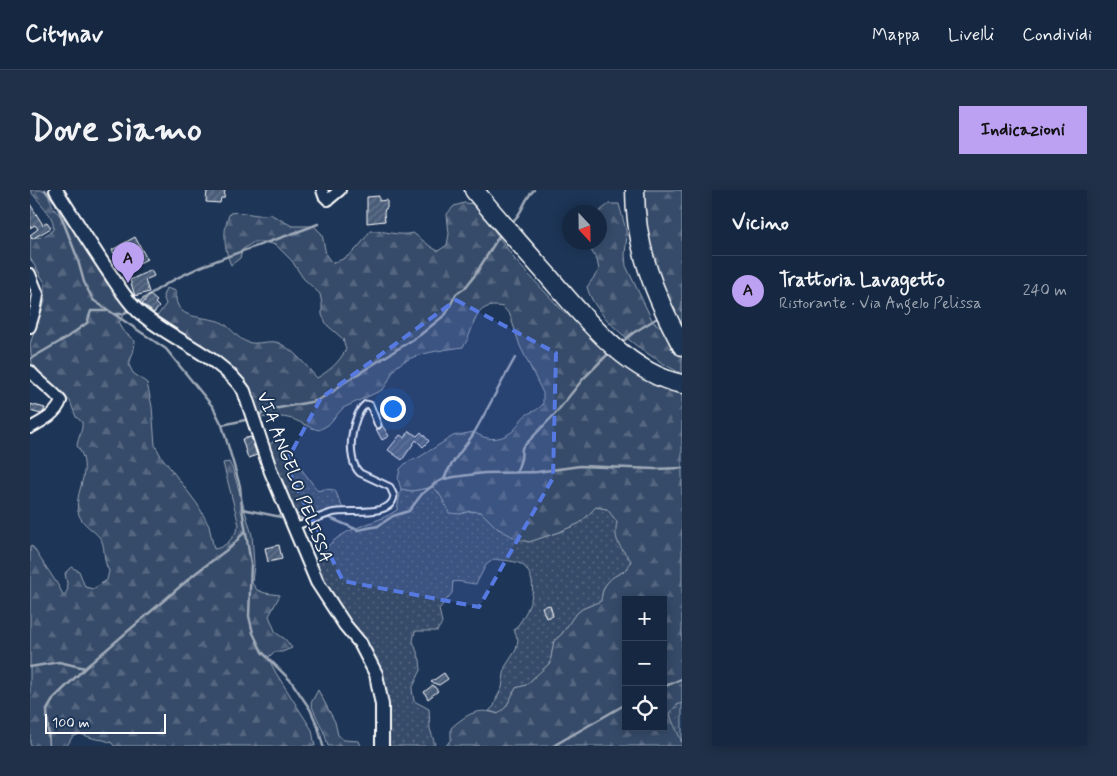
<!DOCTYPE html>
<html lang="it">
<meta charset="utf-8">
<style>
:root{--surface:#162841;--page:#1f3048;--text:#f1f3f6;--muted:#9ea6b1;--line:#35445a;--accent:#bca0f2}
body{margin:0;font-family:Mynerve,sans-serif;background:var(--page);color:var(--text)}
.controls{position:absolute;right:15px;bottom:15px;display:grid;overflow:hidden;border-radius:0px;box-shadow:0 2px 12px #0003}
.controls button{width:45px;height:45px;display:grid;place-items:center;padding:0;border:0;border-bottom:1px solid var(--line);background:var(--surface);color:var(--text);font:25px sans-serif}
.compass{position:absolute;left:532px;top:15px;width:45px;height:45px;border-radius:50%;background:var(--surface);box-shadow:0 2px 12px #0003;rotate:158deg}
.scale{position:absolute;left:15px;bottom:12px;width:121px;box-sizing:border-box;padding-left:5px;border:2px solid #fff;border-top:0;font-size:14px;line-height:18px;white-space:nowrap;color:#fff;-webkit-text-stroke:4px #1d3557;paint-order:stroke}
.you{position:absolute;left:362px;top:218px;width:18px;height:18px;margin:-12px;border:4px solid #fff;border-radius:50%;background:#1a73e8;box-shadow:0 0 0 8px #1a73e833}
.badge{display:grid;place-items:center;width:32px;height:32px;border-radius:50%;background:var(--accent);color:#111;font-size:16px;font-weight:700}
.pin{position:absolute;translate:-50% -41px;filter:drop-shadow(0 1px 2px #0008)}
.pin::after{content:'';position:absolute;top:26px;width:18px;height:15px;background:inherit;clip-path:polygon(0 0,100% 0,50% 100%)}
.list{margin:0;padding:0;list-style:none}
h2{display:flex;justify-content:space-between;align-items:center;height:65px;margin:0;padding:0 20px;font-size:21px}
h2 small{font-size:16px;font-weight:400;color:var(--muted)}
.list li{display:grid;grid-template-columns:32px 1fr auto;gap:15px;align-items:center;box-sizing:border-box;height:70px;padding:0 20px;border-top:1px solid var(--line)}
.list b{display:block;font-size:19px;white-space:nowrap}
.list p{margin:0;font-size:16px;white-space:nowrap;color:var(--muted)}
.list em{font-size:16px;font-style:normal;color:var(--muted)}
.icon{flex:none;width:28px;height:28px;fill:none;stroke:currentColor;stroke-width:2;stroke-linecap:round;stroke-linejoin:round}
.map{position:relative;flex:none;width:652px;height:556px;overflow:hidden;border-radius:0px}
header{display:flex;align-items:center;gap:30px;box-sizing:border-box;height:70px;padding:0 25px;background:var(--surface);border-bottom:1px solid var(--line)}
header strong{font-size:24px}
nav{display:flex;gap:28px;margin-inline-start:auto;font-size:18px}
.intro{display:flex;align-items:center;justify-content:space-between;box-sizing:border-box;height:120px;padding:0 30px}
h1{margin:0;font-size:35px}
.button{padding:12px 22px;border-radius:0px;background:var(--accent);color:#111;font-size:18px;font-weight:700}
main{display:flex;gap:30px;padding:0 30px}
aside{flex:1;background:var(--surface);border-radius:0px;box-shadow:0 2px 12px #0003}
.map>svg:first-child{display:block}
.grass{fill:url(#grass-dots);stroke:#9aa5b4}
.forest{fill:url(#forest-firs);stroke:#9aa5b4;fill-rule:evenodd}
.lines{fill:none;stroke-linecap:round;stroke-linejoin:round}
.stream{stroke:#a0aab8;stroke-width:2.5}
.building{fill:url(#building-hatch);stroke:#fff}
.service-casing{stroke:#fff;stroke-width:9}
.minor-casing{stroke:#fff;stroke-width:14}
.tertiary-casing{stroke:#fff;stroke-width:16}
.motorway-casing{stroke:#fff;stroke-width:21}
.service{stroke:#1d3557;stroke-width:5}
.minor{stroke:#1d3557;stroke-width:10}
.tertiary{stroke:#1d3557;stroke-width:12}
.motorway{stroke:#1d3557;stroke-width:18}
.marked{fill:#567ae2;fill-opacity:0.2;stroke:#567ae2;stroke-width:4;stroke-dasharray:10 6;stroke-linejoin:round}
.labels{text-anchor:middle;stroke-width:4;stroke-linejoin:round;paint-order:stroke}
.street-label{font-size:18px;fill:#fff;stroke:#1d3557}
</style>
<header>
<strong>Citynav</strong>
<nav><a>Mappa</a><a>Livelli</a><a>Condividi</a></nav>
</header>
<div class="intro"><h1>Dove siamo</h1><a class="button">Indicazioni</a></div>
<main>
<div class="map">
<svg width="652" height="556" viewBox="0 0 652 556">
<defs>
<pattern id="grass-dots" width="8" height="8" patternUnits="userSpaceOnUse" patternTransform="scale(1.25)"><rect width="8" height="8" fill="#364b69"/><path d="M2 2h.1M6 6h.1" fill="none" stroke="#546680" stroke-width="1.8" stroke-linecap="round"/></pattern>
<pattern id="forest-firs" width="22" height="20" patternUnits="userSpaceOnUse" patternTransform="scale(1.25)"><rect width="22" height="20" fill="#364b69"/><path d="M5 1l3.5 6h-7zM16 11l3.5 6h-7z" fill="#546680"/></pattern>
<pattern id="building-hatch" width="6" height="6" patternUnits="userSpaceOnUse" patternTransform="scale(1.25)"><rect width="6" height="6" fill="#4a5d79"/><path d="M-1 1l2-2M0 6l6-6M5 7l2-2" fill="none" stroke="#65758d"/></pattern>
</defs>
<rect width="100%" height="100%" fill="#1d3557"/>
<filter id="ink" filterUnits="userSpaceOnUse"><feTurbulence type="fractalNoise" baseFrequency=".02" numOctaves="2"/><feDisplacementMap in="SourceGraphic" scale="10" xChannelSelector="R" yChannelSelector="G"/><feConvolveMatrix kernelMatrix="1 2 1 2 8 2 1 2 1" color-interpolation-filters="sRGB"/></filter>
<g filter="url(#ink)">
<!-- grass -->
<path class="grass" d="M245 250 250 251 252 255 266 266 272 280 288 301 294 299 305 300 313 319 291 325 262 324 237 257Z
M403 297 412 304 414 314 430 324 440 321 451 322 467 338 498 352 529 342 550 333 566 317 577 319 588 332C583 351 590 356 601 370 594 387 587 381 578 392 573 397 572 404 571 411L552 419 544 426 532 444 524 451 520 473 496 495 486 498 476 517 469 524 459 521 464 516 467 507 472 498 475 477 486 460 488 450 484 440C498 424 512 395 494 376 487 370 473 371 464 369L456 375 446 394C440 394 428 390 423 392L422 403 409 419 412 433 407 441H385L383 451 390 470 391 480 382 499 384 511 399 519 400 539 405 554 401 556H356L355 504 315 428 285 378C290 370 294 360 300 354 318 336 347 334 367 320L371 299 382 301Z
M652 513V552L642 533 640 523 647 515Z"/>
<!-- forest -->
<path class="forest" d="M0 0H14C26 15 18 19 38 31L97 118 89 133 92 140 105 151C105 160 101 167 99 175L103 183 117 193 122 217 125 255 131 266 168 315 179 336 184 359C196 358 205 346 209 335L193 273 199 272 203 280 222 345 224 375 222 393 227 400 235 403 250 405 239 426 246 443 255 449 262 458 252 462H244L238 468 246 483 282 540 285 556H84L82 553 74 550 66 549 50 544 42 547 37 556H1L0 552V356L3 357C13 374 25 388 34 406L38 399 35 383 41 377 49 381 55 397 63 399 77 390 79 381C72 370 76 355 70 348 64 340 53 335 49 325 41 303 66 281 47 256 48 247 53 241 52 232L46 227 40 211 15 191 2 173 0 154 15 110V93L0 68V45C9 50 15 46 23 40 26 25 7 12 0 0Z
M611 0H652V184C621 168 566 132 557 97L569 80 567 70 561 60 565 53 570 52V21L579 14H589L597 44 595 65 596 76 623 132 633 138 632 96 622 65 611 12Z
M434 13 445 14 486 71 531 119 578 160 615 188 652 204V513L647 515 640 523C642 535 652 547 652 556H416L421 549V538C437 524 448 517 468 524L476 517 486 498 496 495 520 473 524 451 532 444 544 426 552 419 571 411C572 404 573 397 578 392 587 381 594 387 601 371 590 356 583 351 587 332L577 319 566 317 550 333 529 342 499 352 487 349 467 338 451 322 440 321 430 324 419 323C414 313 412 305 403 297L382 301 371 299 368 289 370 279 377 272 388 268 423 246 444 242C457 251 471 251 484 240 488 236 491 228 496 225 504 220 506 222 513 214V203L490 156 480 125 473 117C442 110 446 139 433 157 413 160 383 163 367 176 361 182 359 193 352 200L313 218 298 235 289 240C276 237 269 230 258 228 249 226 238 227 229 228L219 198 125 129 136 114 133 106 136 98 146 101C143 133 175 124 193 133 201 138 208 149 217 152 227 156 242 148 251 154 266 162 276 176 287 188 300 180 309 173 316 159L313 149 297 135 292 125V114L290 104 273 88 262 71 246 55 235 52H224L213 59 210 68 201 75C194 59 192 39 200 23 214 20 226 28 240 24L262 36H284L292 44 296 65 302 73C321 68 329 57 340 41 355 40 368 47 383 43 392 49 398 56 408 61L417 55 419 44 417 24 424 16ZM596 410H633V537H596Z
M288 500 305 532 308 545 314 550 329 551 331 556H298C294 538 286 529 281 513Z"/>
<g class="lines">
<!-- stream -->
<path class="stream" d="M15 0 26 13 47 67 54 92 63 110 136 159 183 217 192 235 210 296 212 319 221 374 219 426 223 443 232 462 261 491 280 519 288 537 293 556
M482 32C494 22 493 10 504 0
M107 114C157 73 229 58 288 34
M86 124H93L101 119
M591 153 603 143 629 127
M0 169 36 148 57 133 61 121H77
M228 226 238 220 286 211 301 203 312 194 390 145 416 124 426 104 435 98 445 85 471 43
M192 235 220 229
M487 281 491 269 492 258 525 224 553 189 579 163
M414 289C421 271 434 259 444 243 458 218 471 193 485 168
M212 319 256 328
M264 328H284
M292 328H300L328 340 348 336 363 326 379 321 392 304 406 293 414 289 424 287 454 283 507 282 550 276 625 279 652 278
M0 477 29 472 55 478
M633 497 652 489
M19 556 17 520 24 508 55 478 167 382 202 356 215 341
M523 556 596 514"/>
</g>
<!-- building -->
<path class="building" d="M177 0H195L194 8H191L190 13 176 12Z
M349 6V11L357 10V18L355 19 354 23 355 31 337 33V7Z
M0 14 13 35 17 32 21 38 2 49 0 45 8 39 5 35 0 38Z
M105 47 117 69 100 78 94 67 88 70 82 60Z
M121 80 124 86 115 90 119 102 105 106 100 90Z
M120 105 127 111 125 113 129 117 124 123 112 114Z
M0 214 15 218 14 221 11 224 0 221Z
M352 235 359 246 352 250 346 239H350Z
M379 241 387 246 391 242 399 251 393 257 386 250 372 270 358 260 370 245 375 248Z
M221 247 227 265 218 268 212 249Z
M249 355 252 369 238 372 235 358Z
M520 415 523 426 516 428 512 417Z
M414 483 418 489 409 495 401 492Z
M403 495 408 501 398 509 394 502Z"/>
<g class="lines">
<defs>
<path id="service" d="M264 337C276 333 289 327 301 323 318 318 361 329 364 306L360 297 330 283C315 270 321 225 336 214L340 215 348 235"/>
<path id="minor" d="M292 0 294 6 298 10 310 0
M0 84 8 104 6 117 0 137
M0 181C10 193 22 199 31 211 26 225 12 231 0 238"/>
<path id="tertiary" d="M26 0C43 27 60 54 78 81 87 94 96 110 108 121 139 149 191 166 214 201L241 282 287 392 315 435 330 453 346 484 352 515V556"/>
<path id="motorway" d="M444 0C466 27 489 53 512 79 549 121 594 182 652 194
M605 0C605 58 625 106 652 156"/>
</defs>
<!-- service casing -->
<use href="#service" class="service-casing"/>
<!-- minor casing -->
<use href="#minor" class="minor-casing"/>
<!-- tertiary casing -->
<use href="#tertiary" class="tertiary-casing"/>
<!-- motorway casing -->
<use href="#motorway" class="motorway-casing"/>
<!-- service -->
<use href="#service" class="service"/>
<!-- minor -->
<use href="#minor" class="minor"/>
<!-- tertiary -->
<use href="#tertiary" class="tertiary"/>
<!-- motorway -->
<use href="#motorway" class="motorway"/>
</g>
</g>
<!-- marked area -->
<path class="marked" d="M426 110 526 163 523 288 449 417 313 391 255 274 291 208Z"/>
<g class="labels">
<!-- street labels -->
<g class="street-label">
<text transform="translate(265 287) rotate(69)" y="6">VIA ANGELO PELISSA</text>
</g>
</g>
</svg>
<div class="controls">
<button>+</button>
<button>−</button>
<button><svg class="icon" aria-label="locate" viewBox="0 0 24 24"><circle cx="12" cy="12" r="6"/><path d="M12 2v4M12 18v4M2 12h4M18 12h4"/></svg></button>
</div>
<svg class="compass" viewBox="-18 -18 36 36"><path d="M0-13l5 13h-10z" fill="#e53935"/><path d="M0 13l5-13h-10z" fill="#9ea6b1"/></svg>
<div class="scale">100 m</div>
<div class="you"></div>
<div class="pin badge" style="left:98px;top:93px">A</div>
</div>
<aside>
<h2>Vicino<small></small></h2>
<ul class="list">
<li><span class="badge">A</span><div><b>Trattoria Lavagetto</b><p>Ristorante · Via Angelo Pelissa</p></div><em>240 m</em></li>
</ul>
</aside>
</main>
